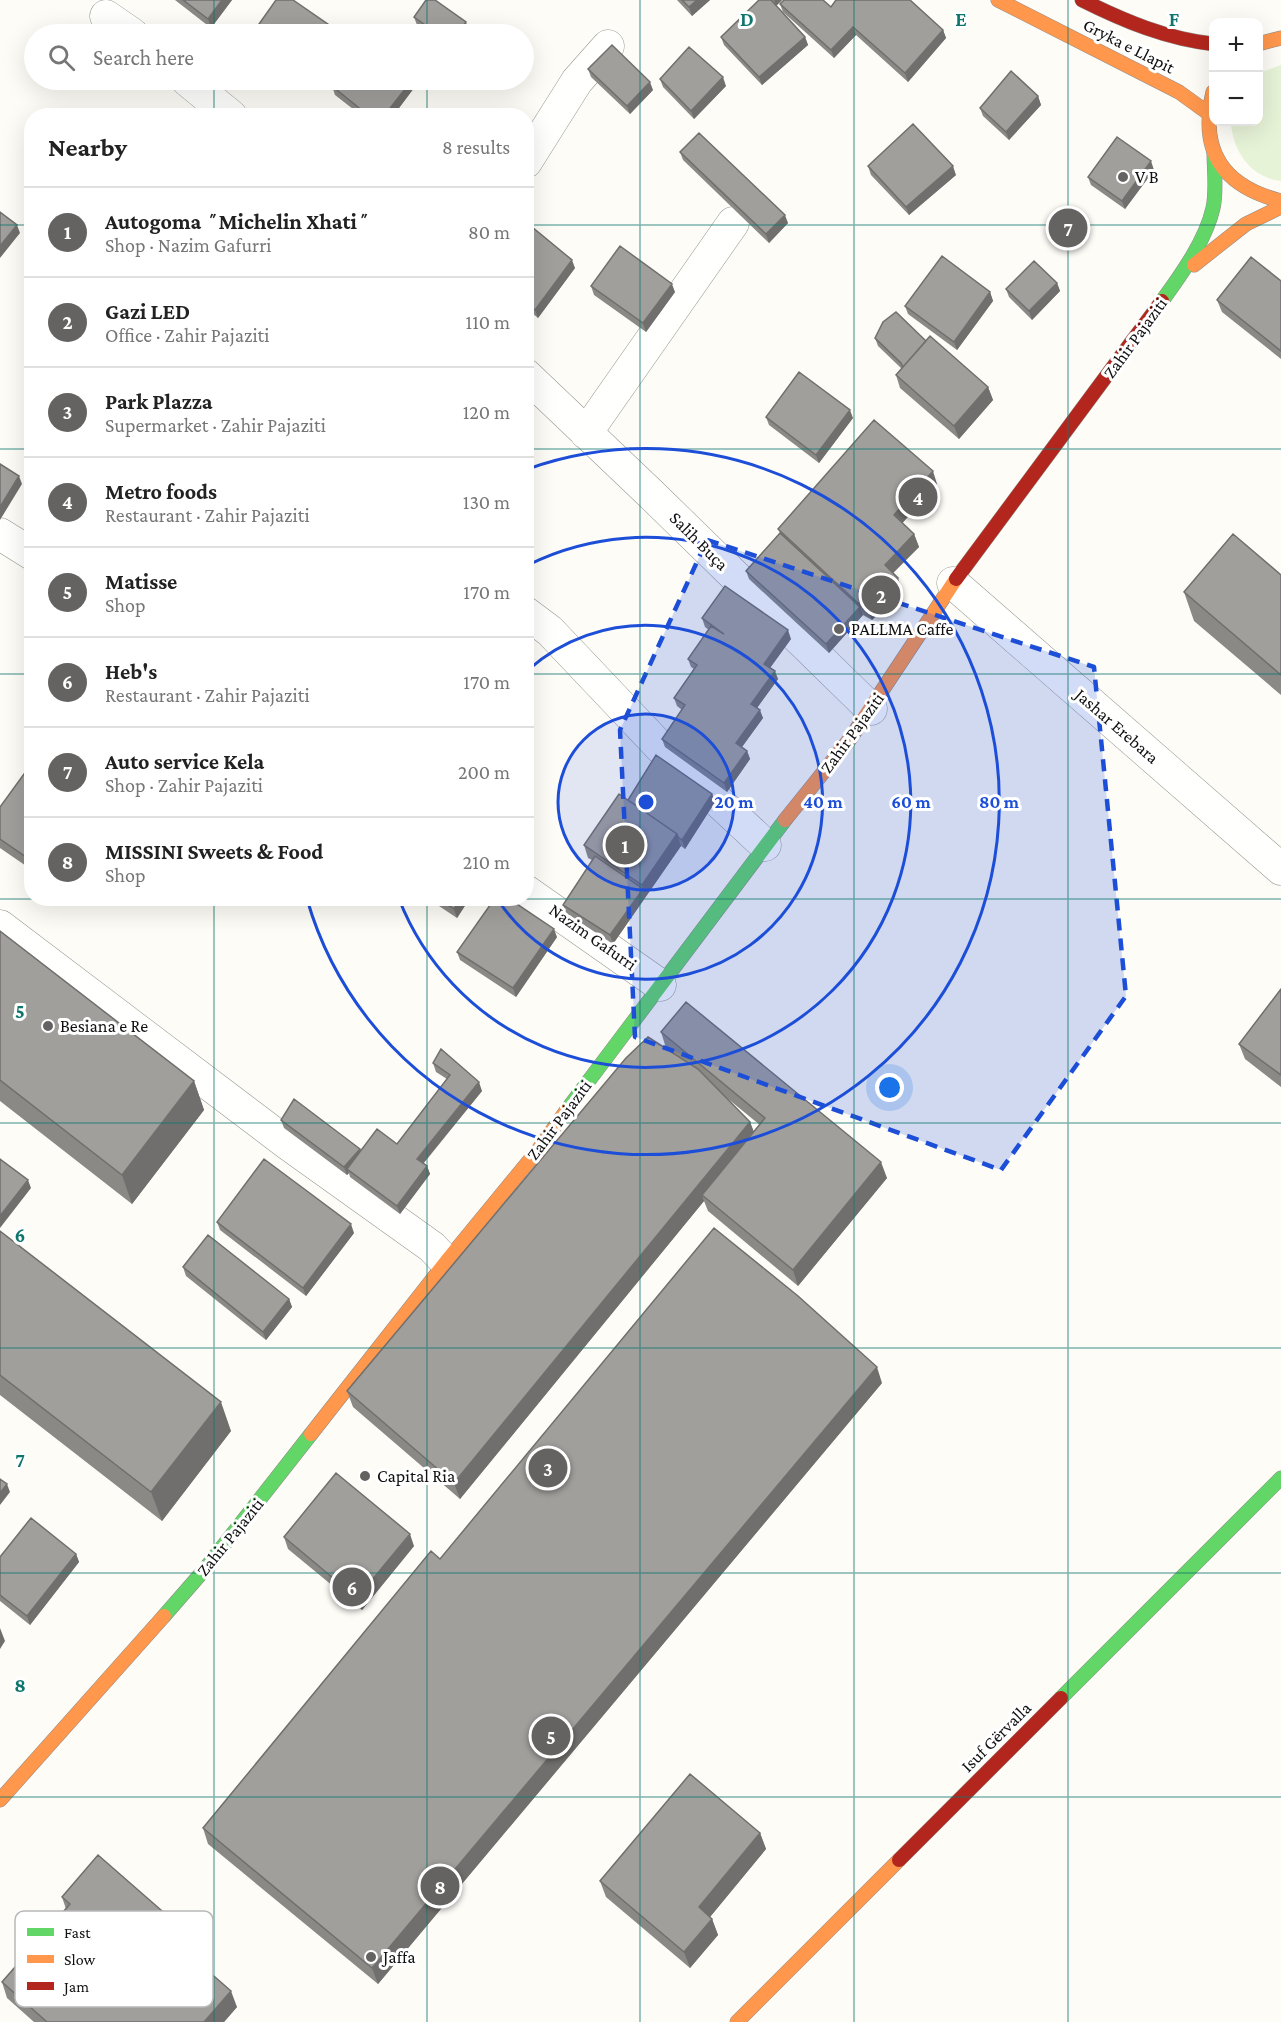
<!DOCTYPE html>
<meta charset="utf-8">
<style>
:root{--surface:#fff;--page:#f6f6f6;--text:#222;--muted:#767676;--line:#e0e0e0;--accent:#646362}
body{margin:0;font-family:"Crimson Pro",serif;background:var(--page);color:var(--text)}
.controls{position:absolute;right:18px;top:18px;display:grid;overflow:hidden;border-radius:12px;box-shadow:0 6px 24px #0002}
.controls button{width:54px;height:54px;display:grid;place-items:center;padding:0;border:0;border-bottom:2px solid var(--line);background:var(--surface);color:var(--text);font:30px sans-serif}
.you{position:absolute;left:890px;top:1088px;width:21px;height:21px;margin:-15px;border:4px solid #fff;border-radius:50%;background:#1a73e8;box-shadow:0 0 0 9px #1a73e833}
.badge{display:grid;place-items:center;width:39px;height:39px;border-radius:50%;background:var(--accent);color:#fff;font-size:20px;font-weight:700}
.pin{position:absolute;translate:-50% -50%;border:3px solid #fff;box-shadow:0 2px 6px #0006}
.list{margin:0;padding:0;list-style:none}
h2{display:flex;justify-content:space-between;align-items:center;height:78px;margin:0;padding:0 24px;font-size:26px}
h2 small{font-size:20px;font-weight:400;color:var(--muted)}
.list li{display:grid;grid-template-columns:39px 1fr auto;gap:18px;align-items:center;box-sizing:border-box;height:90px;padding:0 24px;border-top:2px solid var(--line)}
.list b{display:block;font-size:22px;white-space:nowrap}
.list p{margin:0;font-size:20px;white-space:nowrap;color:var(--muted)}
.list em{font-size:20px;font-style:normal;color:var(--muted)}
.icon{flex:none;width:33px;height:33px;fill:none;stroke:currentColor;stroke-width:2;stroke-linecap:round;stroke-linejoin:round}
.map{position:relative;flex:none;width:1281px;height:2022px;overflow:hidden}
.search{position:absolute;background:var(--surface);box-shadow:0 6px 24px #0002;left:24px;top:24px;width:510px;height:66px;display:flex;align-items:center;gap:15px;box-sizing:border-box;padding:0 21px;border-radius:33px;color:var(--muted);font-size:22px}
.panel{position:absolute;background:var(--surface);box-shadow:0 6px 24px #0002;left:24px;top:108px;width:510px;height:798px;border-radius:24px}
.map>svg:first-child{display:block}
.green{fill:#e7f3d7}
.lines{fill:none;stroke-linecap:round;stroke-linejoin:round}
.street-casing{stroke:#979795;stroke-width:33}
.fast-casing{stroke:#8e8d8b;stroke-width:15}
.slow-casing{stroke:#8e8d8b;stroke-width:15}
.jam-casing{stroke:#8e8d8b;stroke-width:15}
.street{stroke:#fffffe;stroke-width:32}
.fast{stroke:#63d668;stroke-width:14}
.slow{stroke:#ff974d;stroke-width:14}
.jam{stroke:#b3261e;stroke-width:14}
.wall{fill:#8a8986;fill-rule:evenodd}
.shaded-wall{fill:#716f6d}
.building{fill:#a19f9c;stroke:#716f6d;stroke-width:1.5}
.marked{fill:#1d4ed8;fill-opacity:0.2;stroke:#1d4ed8;stroke-width:4.5;stroke-dasharray:12 8;stroke-linejoin:round}
.grid{fill:none;stroke:#0f766e;stroke-width:1.5;stroke-opacity:0.55}
.ring{fill:none;stroke:#1d4ed8;stroke-width:3}
.poi-dot{fill:#646362;stroke:#fff;stroke-width:2}
.labels{text-anchor:middle;stroke-width:6;stroke-linejoin:round;paint-order:stroke}
.street-label{font-size:18px;fill:#111;stroke:#fff}
.poi-label{font-size:18px;fill:#111;stroke:#fff;text-anchor:start}
.key{fill:#fff;stroke:#b8b8b8;stroke-width:1.5}
.key-label{font-size:16px;fill:#111}
.grid-label{font-size:20px;text-anchor:middle;font-weight:bold;fill:#0f766e;stroke:#fff;stroke-width:6;stroke-linejoin:round;paint-order:stroke}
.centre{fill:#1d4ed8;stroke:#fff;stroke-width:3}
.ring-label{font-size:18px;text-anchor:middle;font-weight:bold;fill:#1d4ed8;stroke:#fff;stroke-width:6;stroke-linejoin:round;paint-order:stroke}
</style>
<div class="map">
<svg width="1281" height="2022" viewBox="0 0 1281 2022">
<rect width="100%" height="100%" fill="#fdfcf7"/>
<!-- green -->
<path class="green" d="M1281 65V181C1251 178 1232 150 1231 122H1258L1259 73Z"/>
<g class="lines">
<defs>
<path id="street" d="M106 16 132 34
M187 80 231 116
M526 162 577 81 608 46
M526 375 652 495 871 709
M586 433 733 223
M0 534 32 554
M953 583 1281 869
M526 613 550 631 660 747 765 845
M526 891 660 985
M0 926 288 1144 432 1247 446 1262"/>
<path id="fast" d="M1162 301C1181 275 1206 240 1213 208 1217 191 1214 169 1214 152
M566 1111 785 820
M164 1616 205 1569 311 1434
M1061 1698 1281 1478"/>
<path id="slow" d="M998 0 1179 92 1208 113
M1258 44 1281 38
M1213 92C1199 151 1223 186 1281 201
M1194 265 1246 224 1281 207
M785 820 850 739 956 579
M311 1434 446 1262 538 1150 566 1111
M0 1800 164 1616
M737 2022 899 1860"/>
<path id="jam" d="M1082 0C1124 21 1167 39 1214 44
M956 579 1162 301
M899 1860 1061 1698"/>
</defs>
<!-- street casing -->
<use href="#street" class="street-casing"/>
<!-- fast casing -->
<use href="#fast" class="fast-casing"/>
<!-- slow casing -->
<use href="#slow" class="slow-casing"/>
<!-- jam casing -->
<use href="#jam" class="jam-casing"/>
<!-- street -->
<use href="#street" class="street"/>
<!-- fast -->
<use href="#fast" class="fast"/>
<!-- slow -->
<use href="#slow" class="slow"/>
<!-- jam -->
<use href="#jam" class="jam"/>
</g>
<!-- wall -->
<path class="wall" d="M175 0H232L211 28Z
M677 0H710L692 16Z
M759 0H782L776 6 805 37 808 45 762 85 724 45 721 37Z
M780 4 831 7 943 30 946 38 908 82 856 35 834 58 783 12Z
M414 17 469 31 466 34H429L417 25Z
M588 69 653 90 630 114 591 77Z
M660 79 726 86 694 119 663 87Z
M287 80H301L296 86Z
M420 80 393 116H362L335 95 332 86Z
M1038 96 1041 105 1009 140 983 116 980 108Z
M680 152 788 223 769 243 683 160Z
M868 166 956 175 909 215 871 175Z
M1154 170 1125 209 1091 185 1088 177Z
M526 222 575 268 538 318 526 308Z
M1281 281V359L1222 312 1217 300Z
M1057 283 1060 291 1032 320 1009 297 1006 289Z
M591 286 675 292 646 332 594 295Z
M990 292 993 301 957 350 908 314 905 306Z
M875 338 926 341 988 387 993 400 959 439 900 388 896 375 902 369 878 346Z
M32 379V397L30 396 27 387Z
M766 417 853 418 819 463 769 425Z
M937 484 902 523 914 534 919 547 893 573 902 590 872 620 863 615 829 653 749 579 746 571 780 533 778 529Z
M1281 575V695L1194 621 1184 592Z
M702 618 791 639 770 668 778 679 757 708 763 718 742 747 747 751 750 759 727 792 665 747 662 739 682 710 677 706 674 698 694 669 691 667 688 659 709 630 705 627Z
M32 763V870L0 848V807Z
M712 794 715 802 685 849 681 846 613 944 566 913 563 905 592 860 588 858 584 845 628 800Z
M427 898H470L457 918Z
M0 931 194 1081 204 1110 132 1204 0 1101Z
M557 937 516 997 460 960 457 952Z
M1281 989V1087L1245 1059 1239 1044Z
M661 1032 887 1178 798 1286 708 1211 704 1201 460 1499 353 1407 347 1391 670 1051 666 1048ZM722 1094 760 1125 754 1132 750 1122Z
M433 1063 482 1091 424 1163 427 1166 430 1174 400 1214 350 1177 349 1173 347 1175 284 1128 281 1120 360 1151 397 1144 447 1079 436 1072Z
M217 1222 354 1233 306 1296 220 1230Z
M0 1231 231 1431 162 1521 0 1395Z
M183 1267 289 1299 292 1307 266 1340 186 1276Z
M882 1383 378 1984 208 1844 203 1828 440 1559Z
M284 1537 414 1546 362 1610 288 1549Z
M76 1554 79 1562 30 1625 0 1601V1557Z
M760 1833 766 1849 710 1917 712 1919 718 1935 690 1968 606 1897 600 1881Z
M62 1897 169 1917 174 1933 170 1938 237 2007 224 2022H34L7 1998 2 1982 66 1909Z"/>
<!-- shaded-wall -->
<path class="shaded-wall" d="M222 0H232L211 28 208 19Z
M697 0H710L692 16 689 7Z
M774 0H782L776 6Z
M466 22 469 31 466 34H457Z
M332 27 334 34H326Z
M853 27 856 35 834 58 831 50Z
M943 30 946 38 908 82 905 73Z
M805 37 808 45 762 85 759 77Z
M723 77 726 86 694 119 691 111Z
M293 80H301L296 86Z
M412 80H420L393 116H384Z
M650 82 653 90 630 114 627 106Z
M1038 96 1041 105 1009 140 1006 132Z
M1151 161 1154 170 1125 209 1122 201Z
M953 166 956 175 909 215 906 207Z
M785 215 788 223 769 243 766 234Z
M17 225 20 233 0 258V246Z
M572 260 575 268 538 318 535 310Z
M1057 283 1060 291 1032 320 1029 311Z
M672 284 675 292 646 332 643 323Z
M990 292 993 301 957 350 954 342Z
M988 387 993 400 959 439 954 426Z
M850 410 853 418 819 463 816 455Z
M933 471 937 484 899 527 894 515Z
M19 476 22 484 0 520V507Z
M914 534 919 547 889 577 885 565Z
M898 578 902 590 872 620 867 608Z
M860 607 863 615 829 653 826 644Z
M788 630 791 639 767 672 764 664Z
M775 671 778 679 754 712 751 704Z
M760 710 763 718 739 751 736 743Z
M747 751 750 759 727 792 724 783Z
M712 794 715 802 685 849 682 840Z
M677 834 681 846 613 944 610 935 643 889 642 885Z
M461 898H470L457 918 454 909Z
M554 929 557 937 516 997 513 988Z
M194 1081 204 1110 132 1204 122 1175Z
M479 1082 482 1091 420 1167 417 1159Z
M750 1122 756 1138 702 1195 704 1201 460 1499 454 1483Z
M360 1149 363 1157 347 1169 349 1173 347 1175 344 1167Z
M881 1162 887 1178 798 1286 793 1270Z
M427 1166 430 1174 400 1214 397 1206Z
M28 1180 31 1188 0 1228V1216Z
M351 1224 354 1233 306 1296 303 1288Z
M289 1299 292 1307 266 1340 263 1332Z
M877 1367 882 1383 378 1984 372 1968Z
M221 1402 231 1431 162 1521 151 1492Z
M7 1484 10 1492 0 1505V1493Z
M410 1534 414 1546 362 1610 357 1598Z
M76 1554 79 1562 30 1625 27 1616Z
M0 1628 5 1641 0 1649Z
M760 1833 766 1849 705 1923 699 1907Z
M169 1917 174 1933 165 1944 159 1928Z
M712 1919 718 1935 690 1968 684 1952Z
M231 1991 237 2007 224 2022H204Z"/>
<!-- building -->
<path class="building" d="M183 0H222L208 19Z
M276 0H293L332 27 326 34H252Z
M426 0H435L466 22 457 34H438L414 17Z
M682 0H697L689 7Z
M759 0H771L805 37 759 77 721 37Z
M784 0H823L831 7 836 0H910L943 30 905 73 853 27 831 50 780 4Z
M612 45 650 82 627 106 588 69Z
M689 47 723 77 691 111 660 79Z
M1011 71 1038 96 1006 132 980 108Z
M337 80H412L384 116H369L332 86Z
M913 124 953 166 906 207 868 166Z
M699 133 785 215 766 234 680 152Z
M1117 137 1151 161 1122 201 1088 177Z
M0 212 17 225 0 246Z
M526 222 572 260 535 310 526 303Z
M620 246 672 284 643 323 591 286Z
M942 256 990 292 954 342 905 306Z
M1251 257 1281 281V351L1217 300Z
M1034 261 1057 283 1029 311 1006 289Z
M896 312 926 341 903 367 901 363 875 338 883 322Z
M930 336 988 387 954 426 896 375Z
M799 372 850 410 816 455 766 417Z
M32 379V390L27 387Z
M874 420 933 471 894 515 914 534 885 565 898 578 867 608 858 603 778 529Z
M0 464 19 476 0 507Z
M780 533 860 607 826 644 746 571Z
M1233 534 1281 575V675L1184 592Z
M725 586 788 630 764 664 775 671 751 704 760 710 736 743 747 751 724 783 662 739 685 705 674 698 697 665 688 659 711 626 724 634 702 618Z
M656 755 712 794 682 840 678 837 677 834 628 800Z
M32 763V861L0 839V807Z
M619 794 677 834 642 885 584 845Z
M595 856 643 889 610 935 563 905Z
M437 898H461L454 909Z
M495 898H508L554 929 513 988 457 952Z
M0 931 194 1081 122 1175 0 1080Z
M1281 989V1075L1239 1044Z
M686 1002 881 1162 793 1270 702 1195 765 1118 661 1032Z
M648 1037 698 1069 750 1122 454 1483 347 1391 626 1058Z
M441 1049 479 1082 417 1159 427 1166 397 1206 347 1169 377 1129 397 1144 450 1075 433 1063Z
M294 1099 360 1149 344 1167 281 1120Z
M0 1159 28 1180 0 1216Z
M264 1159 351 1224 303 1288 217 1222Z
M714 1228 798 1296 877 1367 372 1968 203 1828 431 1551 440 1559Z
M0 1231 221 1402 151 1492 0 1375Z
M208 1235 289 1299 263 1332 183 1267Z
M336 1473 410 1534 357 1598 284 1537Z
M0 1479 7 1484 0 1493Z
M31 1518 76 1554 27 1616 0 1595V1557Z
M690 1774 760 1833 699 1907 712 1919 684 1952 600 1881Z
M98 1855 169 1917 159 1928 231 1991 204 2022H47L2 1982 70 1904 62 1897Z"/>
<!-- marked area -->
<path class="marked" d="M707 540 1094 667 1126 996 1001 1170 635 1037 620 730Z"/>
<!-- grid -->
<path class="grid" d="M214 0V34M427 0V34M640 0V2022M854 0V2022M1068 0V2022M214 80V116M427 80V116M0 225H32M526 225H1281M0 449H32M526 449H1281M0 674H32M526 674H1281M214 898V2022M427 898V2022M0 899H1281M0 1123H1281M0 1348H1281M0 1573H1281M0 1797H1281"/>
<!-- distance rings -->
<circle cx="646" cy="802" r="88" fill="#1d4ed8" fill-opacity=".12"/>
<g class="ring">
<circle cx="646" cy="802" r="88"/>
<path d="M528 670A177 177 0 1 1 498 900"/>
<path d="M528 565A265 265 0 1 1 399 899"/>
<path d="M528 469A353 353 0 1 1 307 899"/>
</g>
<!-- markers -->
<g class="poi-dot">
<circle cx="1123" cy="177" r="6"/>
<circle cx="839" cy="629" r="6"/>
<circle cx="48" cy="1026" r="6"/>
<circle cx="365" cy="1476" r="6"/>
<circle cx="371" cy="1957" r="6"/>
</g>
<g class="labels">
<!-- street labels -->
<g class="street-label">
<text transform="translate(1129 46) rotate(27)" y="6">Gryka e Llapit</text>
<text transform="translate(1135 338) rotate(-54)" y="6">Zahir Pajaziti</text>
<text transform="translate(699 541) rotate(45)" y="6">Salih Buça</text>
<text transform="translate(1117 726) rotate(41)" y="6">Jashar Erebara</text>
<text transform="translate(852 733) rotate(-54)" y="6">Zahir Pajaziti</text>
<text transform="translate(593 937) rotate(35)" y="6">Nazim Gafurri</text>
<text transform="translate(559 1120) rotate(-53)" y="6">Zahir Pajaziti</text>
<text transform="translate(230 1537) rotate(-51)" y="6">Zahir Pajaziti</text>
<text transform="translate(996 1737) rotate(-45)" y="6">Isuf Gërvalla</text>
</g>
<!-- poi labels -->
<g class="poi-label">
<text x="1135" y="183">V B</text>
<text x="851" y="635">PALLMA Caffe</text>
<text x="60" y="1032">Besiana e Re</text>
<text x="377" y="1482">Capital Ria</text>
<text x="383" y="1963">Jaffa</text>
</g>
</g>
<!-- legend -->
<rect x="15" y="1911" width="198" height="96" rx="9" class="key"/>
<rect x="27" y="1928" width="27" height="8" fill="#63d668"/>
<rect x="27" y="1955" width="27" height="8" fill="#ff974d"/>
<rect x="27" y="1982" width="27" height="8" fill="#b3261e"/>
<g class="key-label">
<text x="64" y="1938">Fast</text>
<text x="64" y="1965">Slow</text>
<text x="64" y="1992">Jam</text>
</g>
<g class="grid-label">
<text x="747" y="26">D</text>
<text x="961" y="26">E</text>
<text x="1174" y="26">F</text>
<text x="20" y="1018">5</text>
<text x="20" y="1242">6</text>
<text x="20" y="1467">7</text>
<text x="20" y="1692">8</text>
</g>
<circle cx="646" cy="802" r="9" class="centre"/>
<g class="ring-label">
<text x="734" y="808">20 m</text>
<text x="823" y="808">40 m</text>
<text x="911" y="808">60 m</text>
<text x="999" y="808">80 m</text>
</g>
</svg>
<div class="controls">
<button>+</button>
<button>−</button>
</div>
<div class="you"></div>
<div class="pin badge" style="left:625px;top:845px">1</div>
<div class="pin badge" style="left:881px;top:595px">2</div>
<div class="pin badge" style="left:548px;top:1468px">3</div>
<div class="pin badge" style="left:918px;top:497px">4</div>
<div class="pin badge" style="left:551px;top:1736px">5</div>
<div class="pin badge" style="left:352px;top:1587px">6</div>
<div class="pin badge" style="left:1068px;top:228px">7</div>
<div class="pin badge" style="left:440px;top:1886px">8</div>
<div class="search"><svg class="icon" aria-label="search" viewBox="0 0 24 24"><circle cx="10" cy="10" r="6"/><path d="M15 15l6 6"/></svg>Search here</div>
<section class="panel">
<h2>Nearby<small>8 results</small></h2>
<ul class="list">
<li><span class="badge">1</span><div><b>Autogoma ʺMichelin Xhatiʺ</b><p>Shop · Nazim Gafurri</p></div><em>80 m</em></li>
<li><span class="badge">2</span><div><b>Gazi LED</b><p>Office · Zahir Pajaziti</p></div><em>110 m</em></li>
<li><span class="badge">3</span><div><b>Park Plazza</b><p>Supermarket · Zahir Pajaziti</p></div><em>120 m</em></li>
<li><span class="badge">4</span><div><b>Metro foods</b><p>Restaurant · Zahir Pajaziti</p></div><em>130 m</em></li>
<li><span class="badge">5</span><div><b>Matisse</b><p>Shop</p></div><em>170 m</em></li>
<li><span class="badge">6</span><div><b>Heb's</b><p>Restaurant · Zahir Pajaziti</p></div><em>170 m</em></li>
<li><span class="badge">7</span><div><b>Auto service Kela</b><p>Shop · Zahir Pajaziti</p></div><em>200 m</em></li>
<li><span class="badge">8</span><div><b>MISSINI Sweets &amp; Food</b><p>Shop</p></div><em>210 m</em></li>
</ul>
</section>
</div>
